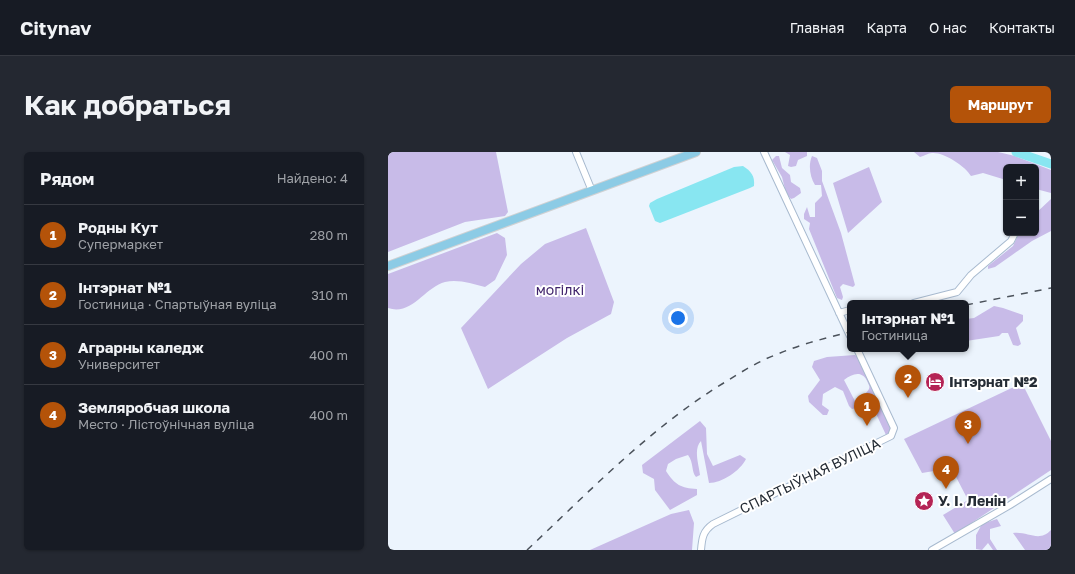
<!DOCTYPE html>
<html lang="ru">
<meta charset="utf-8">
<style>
:root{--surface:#171b24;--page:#242831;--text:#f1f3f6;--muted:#9ea1a6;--line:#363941;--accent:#b45309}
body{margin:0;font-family:"Golos Text",sans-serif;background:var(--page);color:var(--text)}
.controls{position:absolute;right:12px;top:12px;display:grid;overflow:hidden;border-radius:6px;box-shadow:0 1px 3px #0004}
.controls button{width:36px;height:36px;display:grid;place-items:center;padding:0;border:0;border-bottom:1px solid var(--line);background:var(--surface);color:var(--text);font:20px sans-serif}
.you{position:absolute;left:290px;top:166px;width:14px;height:14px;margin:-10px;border:3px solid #fff;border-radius:50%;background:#1a73e8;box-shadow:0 0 0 6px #1a73e833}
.badge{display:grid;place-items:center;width:26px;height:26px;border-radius:50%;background:var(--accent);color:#fff;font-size:13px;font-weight:700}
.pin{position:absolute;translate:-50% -33px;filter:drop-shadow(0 1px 2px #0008)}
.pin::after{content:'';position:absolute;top:21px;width:14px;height:12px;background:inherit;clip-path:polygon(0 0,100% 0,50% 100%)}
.popup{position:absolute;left:459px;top:148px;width:122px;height:52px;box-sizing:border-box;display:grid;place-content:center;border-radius:6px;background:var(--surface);filter:drop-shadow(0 1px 3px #0005);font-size:13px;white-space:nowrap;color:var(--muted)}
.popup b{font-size:15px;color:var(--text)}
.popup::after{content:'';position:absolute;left:50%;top:100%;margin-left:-8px;border:8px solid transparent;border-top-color:var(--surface)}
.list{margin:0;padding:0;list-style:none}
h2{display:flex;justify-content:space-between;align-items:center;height:52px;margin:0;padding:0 16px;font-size:17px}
h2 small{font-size:13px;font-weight:400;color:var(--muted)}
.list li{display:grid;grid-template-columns:26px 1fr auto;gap:12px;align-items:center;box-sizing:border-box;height:60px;padding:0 16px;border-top:1px solid var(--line)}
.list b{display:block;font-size:15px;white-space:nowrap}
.list p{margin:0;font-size:13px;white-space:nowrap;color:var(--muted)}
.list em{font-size:13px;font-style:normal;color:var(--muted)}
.map{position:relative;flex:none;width:663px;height:398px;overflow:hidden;border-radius:6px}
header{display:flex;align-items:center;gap:24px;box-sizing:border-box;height:56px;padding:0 20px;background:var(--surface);border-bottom:1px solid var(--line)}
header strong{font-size:19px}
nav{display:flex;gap:22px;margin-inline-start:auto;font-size:14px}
.intro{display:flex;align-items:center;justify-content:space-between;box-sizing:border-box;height:96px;padding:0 24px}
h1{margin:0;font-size:28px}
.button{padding:10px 18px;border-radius:6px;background:var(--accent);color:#fff;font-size:14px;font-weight:700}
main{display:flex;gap:24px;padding:0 24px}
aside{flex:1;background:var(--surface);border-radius:6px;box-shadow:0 1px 3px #0004}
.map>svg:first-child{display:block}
.green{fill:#c8bbe8}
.water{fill:#88e6f1}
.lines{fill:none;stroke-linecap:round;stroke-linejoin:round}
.river{stroke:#88e6f1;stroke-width:9}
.minor-casing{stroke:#a8bacf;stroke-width:8}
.major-casing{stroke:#cfd1d3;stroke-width:10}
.minor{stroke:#fff;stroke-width:6}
.major{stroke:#8ccbe5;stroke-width:8}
.rail{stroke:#4b525b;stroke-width:1.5;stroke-dasharray:7 7;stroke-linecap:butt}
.labels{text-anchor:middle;stroke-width:4;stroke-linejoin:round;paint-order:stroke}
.park-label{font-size:14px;fill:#40236b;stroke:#fff}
.poi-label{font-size:14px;font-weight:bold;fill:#252c35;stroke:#fff;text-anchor:start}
.street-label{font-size:14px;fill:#252c35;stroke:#fff}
</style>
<header>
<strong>Citynav</strong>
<nav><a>Главная</a><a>Карта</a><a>О нас</a><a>Контакты</a></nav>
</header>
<div class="intro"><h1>Как добраться</h1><a class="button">Маршрут</a></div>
<main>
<aside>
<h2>Рядом<small>Найдено: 4</small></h2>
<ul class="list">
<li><span class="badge">1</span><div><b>Родны Кут</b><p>Супермаркет</p></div><em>280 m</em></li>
<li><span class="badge">2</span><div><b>Інтэрнат №1</b><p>Гостиница · Спартыўная вуліца</p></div><em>310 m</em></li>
<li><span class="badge">3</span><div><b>Аграрны каледж</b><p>Университет</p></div><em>400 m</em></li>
<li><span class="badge">4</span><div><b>Земляробчая школа</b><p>Место · Лістоўнічная вуліца</p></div><em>400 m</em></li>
</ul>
</aside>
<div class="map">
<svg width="663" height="398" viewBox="0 0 663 398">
<rect width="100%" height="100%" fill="#ecf4fd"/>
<!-- green -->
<path class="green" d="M0 0H108L120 60 117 64 77 70 0 100Z
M397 0H419V4L410 8 408 14 403 15 400 14 402 3Z
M526 0H610L627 4 663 18V41L648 37V15H618V28L595 21 583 24C577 14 556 0 544 1 540 1 536 4 532 5Z
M388 4H391L394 16 402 23 403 30 412 36 413 41 406 46 403 47 398 41 394 25 384 8Z
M424 4 429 6 434 19V29L453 81 467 133 465 135 455 132 452 135 455 145 454 148 449 146 421 77 422 71 416 67V62L419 55 422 65H427V51L434 44 433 33H427C422 25 420 13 424 4Z
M481 15 494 50 460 81 445 31Z
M663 47V79L644 89 607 115 600 117V114L625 94 631 81H648V61Z
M198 76 226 150 223 162 179 186 100 237 73 176 133 112 157 92Z
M109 81 117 86 119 103 107 128 97 135C84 132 71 127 57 130 37 135 24 164 0 156V122Z
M606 154 615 156 635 163V169L628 176 633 192 630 194 625 193 620 181H614L611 184 578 189V167L586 166Z
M467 203 472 208 503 275V279L498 283 484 253 473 250 472 247C474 244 479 241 481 237 482 234 481 234 480 231 475 218 465 221 456 228L468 251 469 256 464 257 461 254 455 239 447 235 435 242 434 253 441 258 439 263H435L421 250 420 244 432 228 424 215 426 209 439 205Z
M634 231 663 289V318L567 382 555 363 580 348 566 321 552 318 534 321 516 287Z
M312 269 318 276 319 302 325 314 352 303 358 307C352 319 334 331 321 331L313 289C305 297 311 313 312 323L308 325C303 319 306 311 300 303L288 307 280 312 278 319C287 333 293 336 309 337V343L282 358 267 338 266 327 255 321 254 313Z
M301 358 306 371 304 398H202L283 362Z
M609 367 613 374 602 377V387L609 398H605L600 391 594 398 588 397V383L594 372Z
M663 378V398H637L625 381C640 379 651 391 663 378Z"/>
<!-- water -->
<path class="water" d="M355 14C363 19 367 24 366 34L362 36 272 71 267 69 261 54 262 51 269 47 346 15Z"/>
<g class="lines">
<!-- river -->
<path class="river" d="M628 0 663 12"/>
<defs>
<path id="minor" d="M188 0 204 39
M376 0 462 184
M526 151 569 140 583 123 623 89 627 81
M451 161 462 158
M313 398C314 386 315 379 325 372L503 284 506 276 469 197
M544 398 622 353 663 327"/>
<path id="major" d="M0 114 308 0"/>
</defs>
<!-- minor casing -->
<use href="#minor" class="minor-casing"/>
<!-- major casing -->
<use href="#major" class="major-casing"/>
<!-- minor -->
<use href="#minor" class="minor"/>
<!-- major -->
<use href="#major" class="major"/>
<!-- rail -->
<path class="rail" d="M578 153 663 136
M139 398C201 340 261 277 334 232 352 221 370 209 390 202 413 192 438 186 462 180"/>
</g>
<!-- icons -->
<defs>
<symbol id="hotel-disc" viewBox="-11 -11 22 22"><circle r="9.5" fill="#b42455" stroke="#fff"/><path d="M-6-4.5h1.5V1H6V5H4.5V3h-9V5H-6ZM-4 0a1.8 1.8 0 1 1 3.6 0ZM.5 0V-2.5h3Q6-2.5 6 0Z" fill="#fff"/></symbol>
<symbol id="sight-disc" viewBox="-11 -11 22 22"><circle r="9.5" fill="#b42455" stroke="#fff"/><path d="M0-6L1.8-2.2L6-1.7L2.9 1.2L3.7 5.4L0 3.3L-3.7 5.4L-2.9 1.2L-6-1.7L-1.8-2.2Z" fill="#fff"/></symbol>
</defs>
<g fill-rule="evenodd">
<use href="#hotel-disc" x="536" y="219" width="22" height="22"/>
<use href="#sight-disc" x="525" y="338" width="22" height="22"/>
</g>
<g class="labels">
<!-- park labels -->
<g class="park-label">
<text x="172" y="143">могілкі</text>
</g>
<!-- poi labels -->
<g class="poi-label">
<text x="561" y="235">Інтэрнат №2</text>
<text x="550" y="354">У. І. Ленін</text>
</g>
<!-- street labels -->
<g class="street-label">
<text transform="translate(422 324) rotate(-26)" y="5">СПАРТЫЎНАЯ ВУЛІЦА</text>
</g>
</g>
</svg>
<div class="controls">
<button>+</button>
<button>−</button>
</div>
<div class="you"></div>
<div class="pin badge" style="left:479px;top:274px">1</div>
<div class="pin badge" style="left:520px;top:246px">2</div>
<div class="popup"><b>Інтэрнат №1</b>Гостиница</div>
<div class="pin badge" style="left:580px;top:292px">3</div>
<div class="pin badge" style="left:558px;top:337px">4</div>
</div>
</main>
